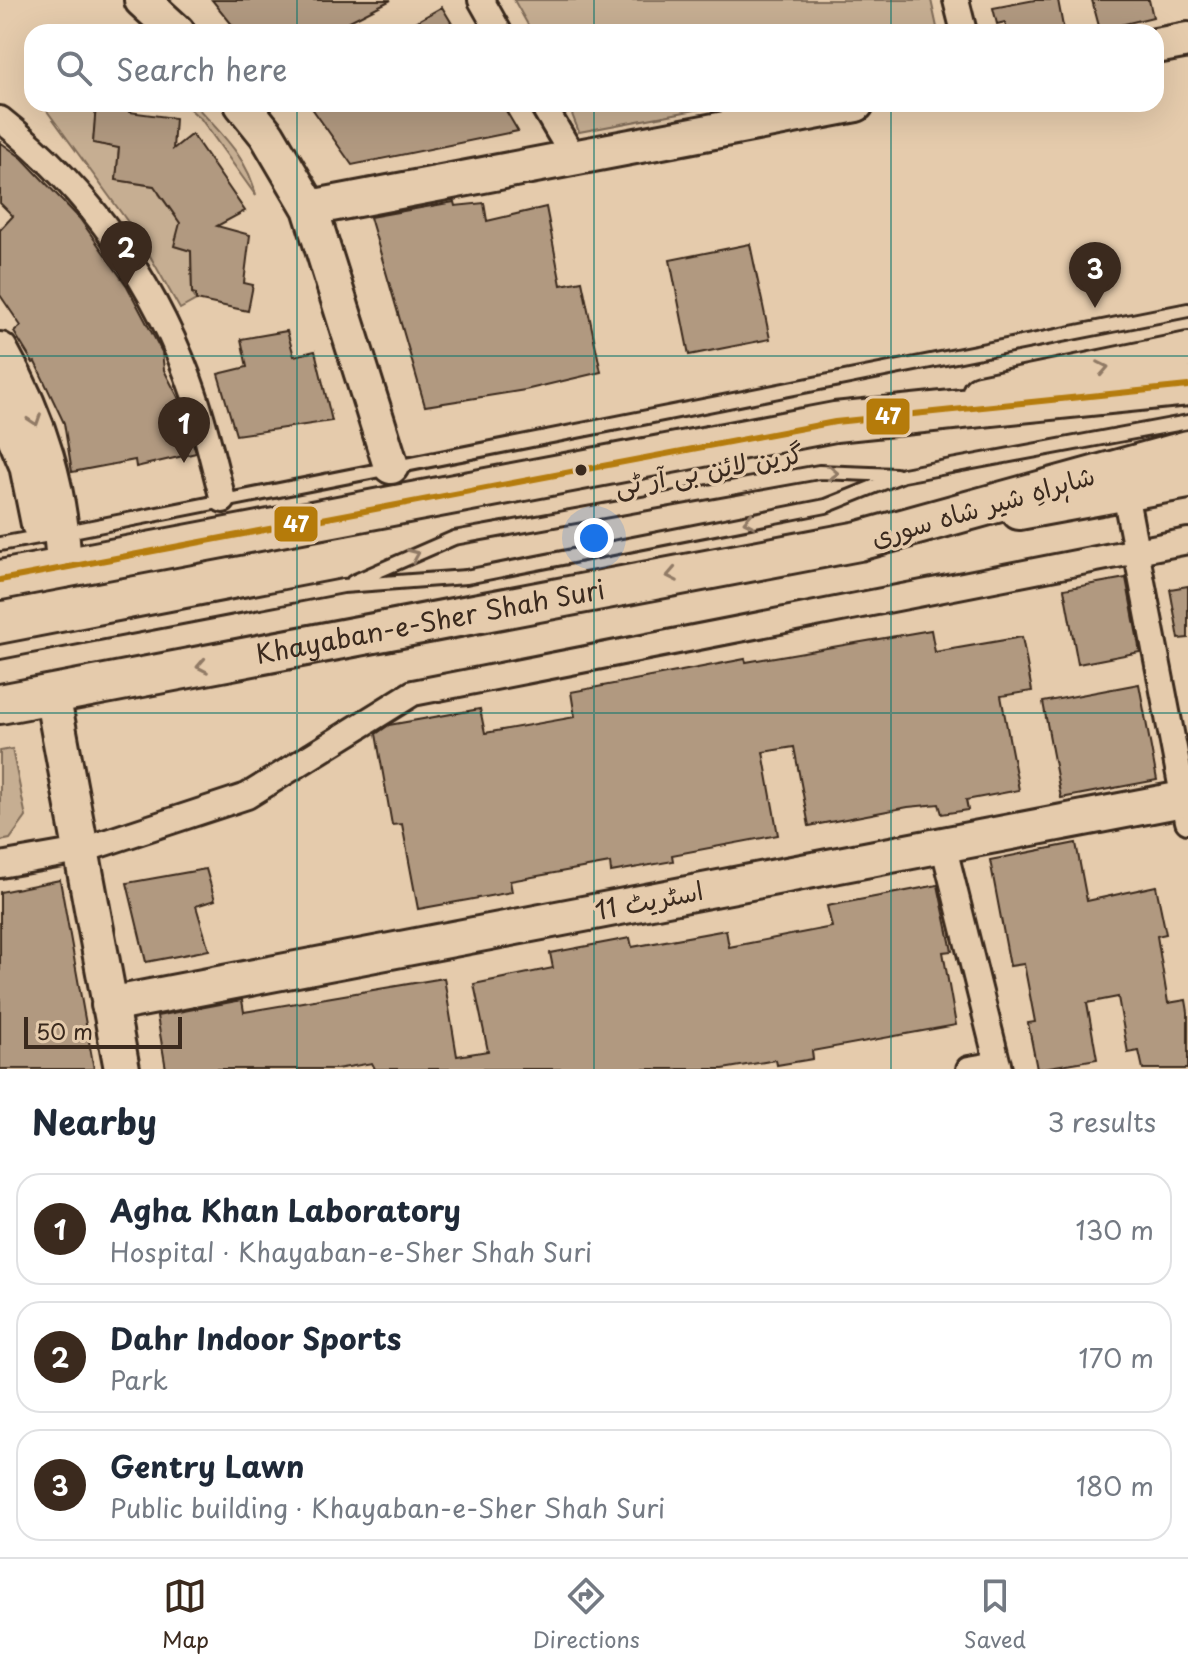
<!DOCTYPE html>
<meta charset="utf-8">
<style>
:root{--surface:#fff;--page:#f2f2f3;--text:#1f2937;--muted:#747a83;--line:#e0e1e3;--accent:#3b2a1e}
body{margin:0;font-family:"Playpen Sans","Playpen Sans Arabic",sans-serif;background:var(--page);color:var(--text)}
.scale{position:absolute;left:24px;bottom:20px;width:158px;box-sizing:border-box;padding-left:8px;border:4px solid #3b2a1e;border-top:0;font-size:22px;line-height:28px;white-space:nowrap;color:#3b2a1e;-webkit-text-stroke:6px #e5cbac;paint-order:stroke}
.you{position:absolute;left:594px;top:538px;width:28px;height:28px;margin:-20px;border:6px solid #fff;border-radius:50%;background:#1a73e8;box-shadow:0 0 0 12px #1a73e833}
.badge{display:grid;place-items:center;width:52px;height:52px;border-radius:50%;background:var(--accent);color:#fff;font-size:26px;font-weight:700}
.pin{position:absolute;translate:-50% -66px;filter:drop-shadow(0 2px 4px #0008)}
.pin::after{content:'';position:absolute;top:42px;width:28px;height:24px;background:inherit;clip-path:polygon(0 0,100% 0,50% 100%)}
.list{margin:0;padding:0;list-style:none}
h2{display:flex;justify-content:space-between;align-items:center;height:104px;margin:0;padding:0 32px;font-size:34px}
h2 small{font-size:26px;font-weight:400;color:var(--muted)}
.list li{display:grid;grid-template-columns:52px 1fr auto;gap:24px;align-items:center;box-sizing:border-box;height:112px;margin:0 16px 16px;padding:0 16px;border:2px solid var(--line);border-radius:24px}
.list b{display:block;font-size:30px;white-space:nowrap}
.list p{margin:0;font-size:26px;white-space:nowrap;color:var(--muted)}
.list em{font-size:26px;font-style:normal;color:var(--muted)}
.icon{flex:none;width:44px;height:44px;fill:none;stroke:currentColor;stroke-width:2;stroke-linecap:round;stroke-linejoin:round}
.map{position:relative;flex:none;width:1188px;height:1069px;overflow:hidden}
.search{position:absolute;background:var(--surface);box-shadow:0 8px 32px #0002;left:24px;right:24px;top:24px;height:88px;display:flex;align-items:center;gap:20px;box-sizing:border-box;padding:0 28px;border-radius:24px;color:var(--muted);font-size:30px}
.sheet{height:488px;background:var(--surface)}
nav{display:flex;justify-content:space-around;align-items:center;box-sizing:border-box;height:112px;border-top:2px solid var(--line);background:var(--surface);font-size:22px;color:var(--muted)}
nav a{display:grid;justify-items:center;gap:4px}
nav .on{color:var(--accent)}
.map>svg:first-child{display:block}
.green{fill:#c6ae92;stroke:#806c58;stroke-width:2}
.building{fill:#b19980;stroke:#3b2a1e;stroke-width:2}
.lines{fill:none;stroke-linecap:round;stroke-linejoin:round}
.lane-casing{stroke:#3b2a1e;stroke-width:18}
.street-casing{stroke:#3b2a1e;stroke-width:30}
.secondary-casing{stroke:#3b2a1e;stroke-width:40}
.primary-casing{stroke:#3b2a1e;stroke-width:44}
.lane{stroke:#e5cbac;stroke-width:12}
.street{stroke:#e5cbac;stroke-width:24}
.secondary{stroke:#e5cbac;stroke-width:34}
.primary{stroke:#e5cbac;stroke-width:38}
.bus-1-casing{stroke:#e5cbac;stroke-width:12}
.bus-1{stroke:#b57b0a;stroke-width:6}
.oneway{stroke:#907a65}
.grid{fill:none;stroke:#0f766e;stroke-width:2;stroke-opacity:0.55}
.bus-dot{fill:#3b2a1e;stroke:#e5cbac;stroke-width:3}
.labels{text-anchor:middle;stroke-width:7;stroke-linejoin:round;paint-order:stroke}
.street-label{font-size:26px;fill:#3b2a1e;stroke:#e5cbac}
.line-badge{stroke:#e5cbac;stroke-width:3}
.badge-label{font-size:22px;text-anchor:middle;font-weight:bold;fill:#fff}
</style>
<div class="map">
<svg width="1188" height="1069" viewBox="0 0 1188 1069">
<rect width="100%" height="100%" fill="#e5cbac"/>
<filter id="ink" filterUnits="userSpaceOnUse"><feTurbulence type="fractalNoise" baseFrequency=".0125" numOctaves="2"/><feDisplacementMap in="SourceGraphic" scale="16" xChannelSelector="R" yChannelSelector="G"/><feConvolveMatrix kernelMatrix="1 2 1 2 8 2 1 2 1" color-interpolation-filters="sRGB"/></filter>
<g filter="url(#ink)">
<!-- green -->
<path class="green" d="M514 0H931L938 32H532Z
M42 104H85L96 112 93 143 119 148 116 180 159 187V194L181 224 175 246 191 251 192 293 196 300 180 309 141 240Z
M184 104H194C220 132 249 159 256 196L201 119Z
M568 104H727L579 132Z
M12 749 26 817 10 839 0 841V751Z"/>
<!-- building -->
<path class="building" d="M212 0H391L328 32H238Z
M1035 0H1058L1064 32H1007L1005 22 997 24 993 8Z
M1092 0H1149L1153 17 1100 30Z
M442 7 457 32H398Z
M96 104H130L129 112 175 118 173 149 192 134 245 211 217 226 250 235 244 283 253 285 248 311 196 300V294L192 293 191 251 174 246 180 223 154 186 116 180 119 148 93 143Z
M309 104H502L518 131 352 165Z
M0 142 22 158 80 219 127 286 162 352 164 370 179 399 196 453 136 467 135 460 72 472 64 423 35 362 33 363 14 332 21 326 0 295V230L13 216 0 203Z
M454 202 455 206 484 203 487 221 546 207 561 285 582 281 601 372 525 390 425 406 370 217Z
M750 244 770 339 689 355 670 260Z
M287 331 294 356 315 351 332 421 236 435 218 374 247 367 241 339Z
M1126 578 1140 652 1078 664 1064 589Z
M1188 586V638L1179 639 1170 589Z
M931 630 935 652 1022 637 1032 691 1001 696 1019 790 966 800 968 810 942 814 939 804 908 807 809 826 794 747 763 752 778 835 672 855 673 861 611 872 610 863 510 881 512 892 418 909 402 824 392 825 376 734 389 725 480 709 485 733 575 717 571 692 745 659 746 662Z
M1139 684 1157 780 1061 798 1043 702Z
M1076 843 1087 901 1156 886 1166 934 1157 936 1168 1003 1186 1000 1188 1012V1069H1143L1139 1051 1128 1053 1118 997 1087 1003 1097 1059 1037 1069 1028 1023 1035 1022 1024 964 1010 966 990 860Z
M206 869 215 900 196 906 209 950 146 962 127 883Z
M60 880 94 1069H0V892Z
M938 885 952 951 943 952 956 1025 812 1051 813 1059 777 1065 776 1060 723 1069H375L372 1063 336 1069H166L157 1016 242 1000 244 1012 444 978 457 1056 488 1051 474 984 553 968 550 953 630 938 632 947 726 930 729 947 832 927 827 906Z"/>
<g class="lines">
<defs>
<path id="lane" d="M62 533 1188 310
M0 544 44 536
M353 582 454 538 819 472 896 475
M0 652 343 586 466 577 826 506 903 475 1188 422"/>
<path id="street" d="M481 0 499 32
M956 0 964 32
M542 104 574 158
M0 119C89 189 158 286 194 394 206 429 214 465 223 500
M1125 493 1188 821
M943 844 999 1069
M0 865 80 851 247 796 413 693 1188 541
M969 1069 998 1064"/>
<path id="secondary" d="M142 0 177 32
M1156 46 1188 40
M242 104 267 135 310 208 391 466
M310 208 856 104
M0 350C40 420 61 490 64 570
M980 393 1188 350
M0 402 27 465 39 524
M1019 512 1188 481
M52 694 122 1069
M109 1005 1188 798"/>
<g id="primary">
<path d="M0 580 835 422 1188 386"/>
<path id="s1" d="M0 704 859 541 1188 450"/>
</g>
</defs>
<!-- lane casing -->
<use href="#lane" class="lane-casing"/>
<!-- street casing -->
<use href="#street" class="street-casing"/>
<!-- secondary casing -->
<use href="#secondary" class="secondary-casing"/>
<!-- primary casing -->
<use href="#primary" class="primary-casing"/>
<!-- lane -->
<use href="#lane" class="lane"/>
<!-- street -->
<use href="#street" class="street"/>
<!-- secondary -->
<use href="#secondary" class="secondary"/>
<!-- primary -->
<use href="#primary" class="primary"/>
<defs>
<path id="bus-1" d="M0 580 835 422 1188 386"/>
</defs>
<!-- bus-1 casing -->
<use href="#bus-1" class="bus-1-casing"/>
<!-- bus-1 -->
<use href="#bus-1" class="bus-1"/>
</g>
<!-- one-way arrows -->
<defs><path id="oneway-chevron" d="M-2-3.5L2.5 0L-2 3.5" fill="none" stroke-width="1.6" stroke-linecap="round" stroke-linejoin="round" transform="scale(2)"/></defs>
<g class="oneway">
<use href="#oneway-chevron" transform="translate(1103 368) rotate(-11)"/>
<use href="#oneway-chevron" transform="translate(35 420) rotate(71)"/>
<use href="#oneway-chevron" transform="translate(833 473) rotate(2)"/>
<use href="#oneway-chevron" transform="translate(749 521) rotate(169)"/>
<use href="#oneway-chevron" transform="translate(414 555) rotate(-23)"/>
<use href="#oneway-chevron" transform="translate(672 575) rotate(169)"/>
<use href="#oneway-chevron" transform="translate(202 666) rotate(169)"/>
</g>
</g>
<!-- grid -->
<path class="grid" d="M297 0V32M594 0V32M891 0V32M297 104V1069M594 104V1069M891 104V1069M0 356H1188M0 713H1188"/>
<!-- markers -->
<circle class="bus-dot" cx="581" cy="470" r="7"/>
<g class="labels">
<!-- street labels -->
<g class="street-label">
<text transform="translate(709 470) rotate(-10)" y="9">گرین لائن بی آر ٹی</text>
<text transform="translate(983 507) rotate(-16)" y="9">شاہراہِ شیر شاہ سوری</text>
<text dy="9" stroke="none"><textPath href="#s1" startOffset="438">Khayaban-e-Sher Shah Suri</textPath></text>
<text transform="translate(649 901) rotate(-11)" y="9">اسٹریٹ 11</text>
</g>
</g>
<g class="line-badge">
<rect x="865" y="397" width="46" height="39" rx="8" fill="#b57b0a"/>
<rect x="273" y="505" width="46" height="38" rx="8" fill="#b57b0a"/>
</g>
<g class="badge-label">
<text x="888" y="424">47</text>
<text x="296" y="532">47</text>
</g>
</svg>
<div class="scale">50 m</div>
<div class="you"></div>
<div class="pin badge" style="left:184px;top:463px">1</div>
<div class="pin badge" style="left:126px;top:287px">2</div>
<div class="pin badge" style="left:1095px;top:308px">3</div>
<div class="search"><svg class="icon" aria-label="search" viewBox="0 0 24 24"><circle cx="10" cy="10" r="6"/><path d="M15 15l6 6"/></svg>Search here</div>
</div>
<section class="sheet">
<h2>Nearby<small>3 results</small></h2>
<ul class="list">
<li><span class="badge">1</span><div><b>Agha Khan Laboratory</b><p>Hospital · Khayaban-e-Sher Shah Suri</p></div><em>130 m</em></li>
<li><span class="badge">2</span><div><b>Dahr Indoor Sports</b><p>Park</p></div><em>170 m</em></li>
<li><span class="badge">3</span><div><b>Gentry Lawn</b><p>Public building · Khayaban-e-Sher Shah Suri</p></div><em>180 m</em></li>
</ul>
</section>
<nav>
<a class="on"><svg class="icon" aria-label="map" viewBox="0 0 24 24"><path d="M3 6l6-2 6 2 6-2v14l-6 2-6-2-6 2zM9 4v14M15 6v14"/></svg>Map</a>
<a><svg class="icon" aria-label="directions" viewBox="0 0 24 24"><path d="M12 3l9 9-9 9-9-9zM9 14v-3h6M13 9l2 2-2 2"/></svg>Directions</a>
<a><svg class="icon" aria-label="saved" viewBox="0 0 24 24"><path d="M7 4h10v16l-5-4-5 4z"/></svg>Saved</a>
</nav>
